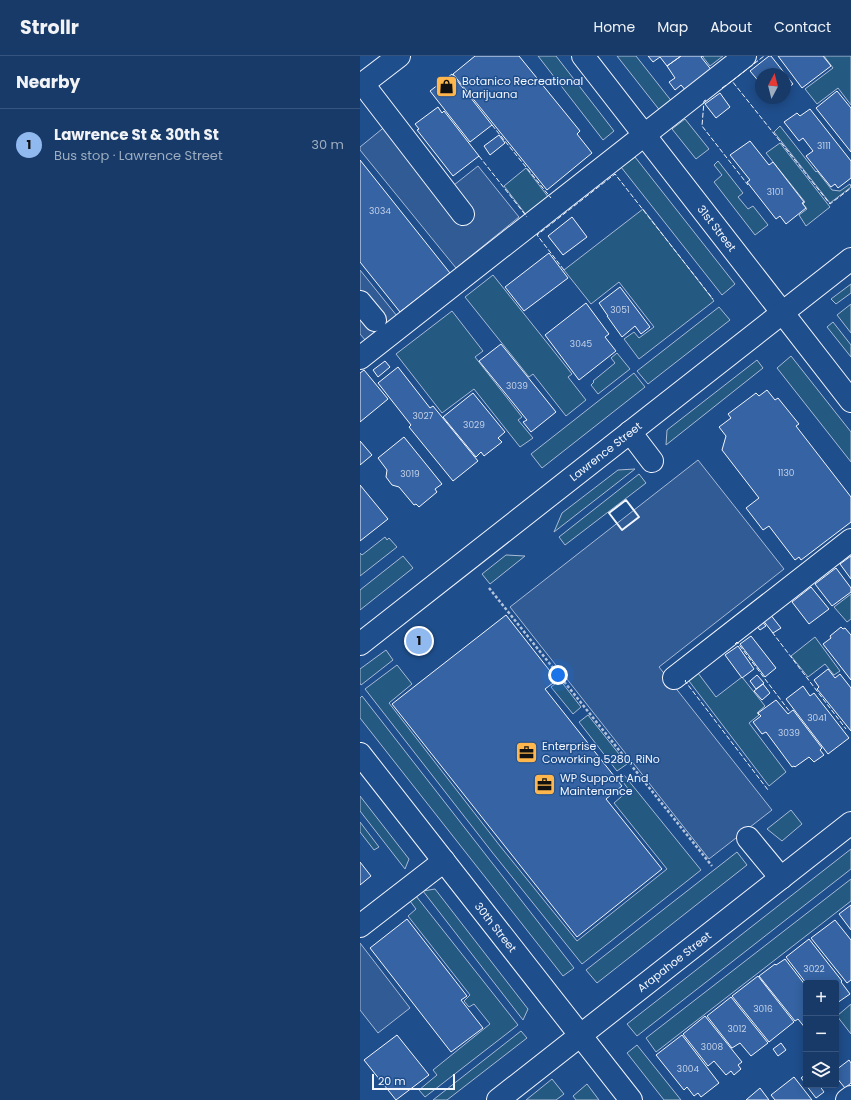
<!DOCTYPE html>
<meta charset="utf-8">
<style>
:root{--surface:#173a69;--page:#20416f;--text:#f1f3f6;--muted:#9eadc0;--line:#36547d;--accent:#90b9f0}
body{margin:0;font-family:Poppins,sans-serif;background:var(--page);color:var(--text)}
.controls{position:absolute;right:12px;bottom:12px;display:grid;overflow:hidden;border-radius:4px;box-shadow:0 2px 10px #0003}
.controls button{width:36px;height:36px;display:grid;place-items:center;padding:0;border:0;border-bottom:1px solid var(--line);background:var(--surface);color:var(--text);font:20px sans-serif}
.compass{position:absolute;left:395px;top:12px;width:36px;height:36px;border-radius:50%;background:var(--surface);box-shadow:0 2px 10px #0003;rotate:7deg}
.scale{position:absolute;left:12px;bottom:10px;width:83px;box-sizing:border-box;padding-left:4px;border:2px solid #f2f6ff;border-top:0;font-size:11px;line-height:14px;white-space:nowrap;color:#f2f6ff;-webkit-text-stroke:3px #1f4e8c;paint-order:stroke}
.you{position:absolute;left:198px;top:619px;width:14px;height:14px;margin:-10px;border:3px solid #fff;border-radius:50%;background:#1a73e8;box-shadow:0 0 0 6px #1a73e833}
.badge{display:grid;place-items:center;width:26px;height:26px;border-radius:50%;background:var(--accent);color:#111;font-size:13px;font-weight:700}
.pin{position:absolute;translate:-50% -50%;border:2px solid #fff;box-shadow:0 1px 4px #0006}
.list{margin:0;padding:0;list-style:none}
h2{display:flex;justify-content:space-between;align-items:center;height:52px;margin:0;padding:0 16px;font-size:17px}
h2 small{font-size:13px;font-weight:400;color:var(--muted)}
.list li{display:grid;grid-template-columns:26px 1fr auto;gap:12px;align-items:center;box-sizing:border-box;height:72px;padding:0 16px;border-top:1px solid var(--line)}
.list b{display:block;font-size:15px;white-space:nowrap}
.list p{margin:0;font-size:13px;white-space:nowrap;color:var(--muted)}
.list em{font-size:13px;font-style:normal;color:var(--muted)}
.icon{flex:none;width:22px;height:22px;fill:none;stroke:currentColor;stroke-width:2;stroke-linecap:round;stroke-linejoin:round}
.map{position:relative;flex:none;width:491px;height:1044px;overflow:hidden}
header{display:flex;align-items:center;gap:24px;box-sizing:border-box;height:56px;padding:0 20px;background:var(--surface);border-bottom:1px solid var(--line)}
header strong{font-size:19px}
nav{display:flex;gap:22px;margin-inline-start:auto;font-size:14px}
main{display:flex}
aside{flex:1;background:var(--surface)}
.map>svg:first-child{display:block}
.green{fill:#245a82;stroke:#a8bbd7}
.parking{fill:#305b95;stroke:#a8bbd7}
.building{fill:#3563a3;stroke:#f2f6ff}
.lines{fill:none;stroke-linecap:round;stroke-linejoin:round}
.minor-casing{stroke:#f2f6ff;stroke-width:24}
.path{stroke:#b3c4dc;stroke-width:2.5;stroke-dasharray:3 2;stroke-linecap:butt}
.minor{stroke:#1f4e8c;stroke-width:22}
.fence{stroke:#f2f6ff;stroke-width:1;stroke-dasharray:5 2;stroke-linecap:butt}
.wall{stroke:#f2f6ff;stroke-width:2}
.labels{text-anchor:middle;stroke-width:3;stroke-linejoin:round;paint-order:stroke}
.number-label{font-size:9px;fill:#c3d1e8}
.poi-label{font-size:11px;fill:#f2f6ff;stroke:#1f4e8c;text-anchor:start}
.street-label{font-size:11px;fill:#f2f6ff;stroke:#1f4e8c}
</style>
<header>
<strong>Strollr</strong>
<nav><a>Home</a><a>Map</a><a>About</a><a>Contact</a></nav>
</header>
<main>
<aside>
<h2>Nearby<small></small></h2>
<ul class="list">
<li><span class="badge">1</span><div><b>Lawrence St &amp; 30th St</b><p>Bus stop · Lawrence Street</p></div><em>30 m</em></li>
</ul>
</aside>
<div class="map">
<svg width="491" height="1044" viewBox="0 0 491 1044">
<rect width="100%" height="100%" fill="#1f4e8c"/>
<!-- green -->
<path class="green" d="M178 0H196L254 75 243 84Z
M257 0H276L313 47 301 56Z
M344 0H363L350 10 343 1Z
M464 0H491V49L478 32 457 48 445 33 473 12Z
M325 63 349 93 336 103 312 73Z
M420 70 456 116 457 115 472 134 480 135 490 128 491 131 470 147 414 76Z
M420 87 470 151 446 170 439 159 447 153 443 148 445 146 406 97Z
M275 101 375 228 362 239 261 111Z
M358 105 383 137 378 141 388 153 393 150 408 169 395 179 354 126 362 119 354 109Z
M166 112 189 142 167 160 144 130Z
M283 153 354 245 279 303 264 283 274 276 279 282 294 271 259 226 231 248 204 214Z
M133 219 212 318 208 321 226 344 206 360 173 318 169 321 105 241Z
M491 228V237L476 248 471 243Z
M491 248V277L477 259Z
M359 251 370 264 288 328 277 315Z
M92 255 123 295 115 301 162 361 158 364 173 382 160 391 114 333 82 357 36 298Z
M473 266 491 289V301L467 271Z
M257 297 270 313 238 338 231 329 234 326 233 325 255 307 251 302Z
M431 300 491 376V406L417 312Z
M397 304 403 312 306 389 307 374Z
M274 317 285 331 182 412 171 398Z
M275 413 194 476 202 457 258 414Z
M279 418 286 427 205 489 199 481Z
M25 481 27 484 29 482 37 491 0 520V497L2 499Z
M146 499 165 500 130 528 122 518Z
M43 500 53 512 0 554V534Z
M491 538V563L487 566 474 551Z
M455 581 480 615 474 619 465 608 448 621 431 600Z
M26 594 33 604 1 629 0 627V613Z
M37 609 52 628 29 647 140 790 217 885 307 813 254 747 269 734 260 722 264 719 341 814 222 908 132 796 5 633Z
M338 617 356 641 382 621 405 650 397 657 399 659 389 667 426 716 409 730 329 625Z
M200 624 221 651 213 658 191 631Z
M2 640 214 912 203 920 0 662V642Z
M228 659 267 708 257 715 219 666Z
M0 740 49 803 45 813 0 755Z
M431 754 442 768 422 785 407 773Z
M0 766 19 791 14 794 0 776Z
M491 793V813L277 980 267 968Z
M377 796 387 809 237 927 226 914Z
M491 823V845L296 996 286 982Z
M75 833 168 953 163 964 63 835Z
M56 840 158 969 65 1041 59 1034 77 1019 73 1014 130 968 114 948 109 951 104 945 110 939 48 860 56 853 50 845Z
M491 948V978L477 960Z
M161 975 167 982 87 1044H73Z
M277 989 321 1044H304L267 997Z
M192 1023 204 1038 196 1044H166Z
M227 1028 239 1044H216L213 1040Z"/>
<!-- parking -->
<path class="parking" d="M38 60 94 129 118 110 159 161 96 212 0 94V91Z
M0 214 37 260 6 285 0 278Z
M338 404 424 513 299 611 412 754 349 803 150 551Z
M0 887 50 952 18 977 0 954Z"/>
<!-- building -->
<path class="building" d="M115 0H159L220 75 217 78 232 97 187 134 93 18Z
M288 0H321L307 10 300 1 293 6Z
M321 0H343L341 1 353 16 327 36 321 29 315 34 309 26 315 22 307 10Z
M409 0H411L433 28 425 34V18H401V28L390 15Z
M418 0H463L471 10 442 32Z
M92 18 132 69 110 86 70 35Z
M477 35 491 52V96L456 52Z
M360 37 370 51 356 62 345 48Z
M78 51 82 57 84 55 119 100 93 120 57 74 59 73 55 68Z
M450 53 491 105V122L478 132 475 128 471 131 446 100 453 95 443 82 439 85 424 66 437 57 440 60Z
M139 79 145 87 130 99 124 90Z
M390 85 409 109 413 106 444 146 442 147 446 152 426 168 420 160 416 163 387 126 390 124 370 99Z
M0 104 90 217 40 256 0 206Z
M212 161 227 181 203 199 188 180Z
M189 197 208 222 164 255 145 231Z
M260 231 290 271 281 278 275 270 262 281 247 260H248L239 247Z
M226 247 249 278 245 281 256 295 219 324 185 279Z
M141 288 196 356 171 376 163 366 167 364 119 305Z
M25 305 30 311 18 321 13 314Z
M38 311 70 352 73 350 118 405 93 425 49 371 51 369 18 327Z
M4 314 28 343 0 366V317Z
M407 334 415 344 418 342 439 368 436 370 491 441V466L441 504 439 501 435 504 409 470 403 474 386 452 399 442 362 394 366 380 359 371 371 362 368 358 396 337 399 340Z
M113 337 145 376 138 382 142 386 124 400 121 396 116 401 83 361Z
M44 381 82 428 75 433 77 436 59 451 56 448 54 449 39 431 32 429 26 421 27 414 18 402Z
M0 385 12 399 0 409Z
M0 429 28 463 0 485Z
M491 500V523L480 508Z
M476 512 491 532V536L472 550 455 528Z
M451 531 469 553 449 568 432 546Z
M410 558 421 572 413 577 402 563Z
M146 559 197 624 185 633 262 730 246 743 302 813 217 881 32 648Z
M401 564 406 570 400 574 395 568Z
M481 571 483 573 485 572 491 579V624L463 588 471 582 470 580Z
M391 580 416 612 405 621 380 588Z
M378 590 394 613 382 622 365 599Z
M468 613 475 622 480 618 491 632V675L457 633 459 631 454 624Z
M397 619 404 627 396 633 390 625Z
M403 628 410 637 402 644 394 635Z
M443 630 450 640 454 637 489 682 468 698 426 643Z
M416 644 428 658 433 654 462 692 460 694 464 699 454 706 449 701 435 711 434 710 432 711 406 676 402 678 393 666 401 660 398 657Z
M0 806 11 820 0 829Z
M491 849V874L479 858Z
M47 863 107 940 101 944 123 972 91 996 10 892Z
M475 864 491 884V924L487 927 451 882Z
M449 883 482 925 481 926 490 938 477 947 476 945V927H446L426 901Z
M425 903 446 930V973L438 963 435 965 399 920 415 908 416 909Z
M398 920 434 966 409 986 372 940Z
M371 941 408 987 391 1000 380 987 372 992 347 960Z
M345 960 382 1006 378 1009 381 1013 374 1019 371 1015 366 1019 354 1005 348 1010 323 978Z
M37 979 69 1019 36 1044 4 1004Z
M322 979 359 1027 341 1041 338 1037 334 1040 327 1031 324 1034 296 999Z
M421 987 426 994 418 1000 413 993Z
M489 1004 491 1007V1027L485 1032 476 1021V1014Z
M446 1018V1028L441 1022Z
M434 1021 452 1044H415L411 1039Z
M446 1029H459L464 1036 456 1042Z
M400 1032 409 1044H386Z"/>
<g class="lines">
<defs>
<g id="minor">
<path id="s1" d="M223 0 491 345"/>
<path d="M3 28 103 158"/>
<path d="M0 30 39 0"/>
<path d="M0 246 15 264"/>
<path d="M0 302 385 0"/>
<path d="M270 376 292 405"/>
<path id="s2" d="M0 588 491 203"/>
<path d="M314 622 491 484"/>
<path id="s3" d="M0 698 271 1044"/>
<path d="M388 782 421 822"/>
<path d="M0 870 84 805"/>
<path id="s4" d="M138 1044 491 767"/>
<path d="M487 1044 491 1041"/>
</g>
</defs>
<!-- minor casing -->
<use href="#minor" class="minor-casing"/>
<!-- path -->
<path class="path" d="M129 532 352 810"/>
<!-- minor -->
<use href="#minor" class="minor"/>
<!-- fence -->
<path class="fence" d="M372 25 404 0
M362 32 372 25 470 148 491 132
M346 44 344 45 342 70 388 129
M132 69 191 142
M119 100 167 161
M204 214 177 179 255 118 353 243
M412 576 486 673
M375 588 377 586 430 656
M326 624 325 625 408 734"/>
<!-- wall -->
<path class="wall" d="M266 444 279 461 262 474 249 457Z"/>
</g>
<!-- icons -->
<defs>
<symbol id="shop-square" viewBox="-11 -11 22 22"><rect x="-9" y="-9" width="18" height="18" rx="4" fill="#ffb74d" stroke="#1f4e8c"/><path d="M-5-2.5h2.3a2.7 3.5 0 0 1 5.4 0H5L5.5 6h-11ZM-1.5-2.5h3a1.5 2.3 0 0 0-3 0Z" fill="#111"/></symbol>
<symbol id="office-square" viewBox="-11 -11 22 22"><rect x="-9" y="-9" width="18" height="18" rx="4" fill="#ffb74d" stroke="#1f4e8c"/><path d="M-6-3h4V-5.5h4V-3h4V5H-6ZM-1-4.5V-3h2v-1.5ZM-6 0V1H6V0Z" fill="#111"/></symbol>
</defs>
<g fill-rule="evenodd">
<use href="#shop-square" x="74" y="18" width="25" height="25"/>
<use href="#office-square" x="154" y="684" width="25" height="25"/>
<use href="#office-square" x="172" y="716" width="25" height="25"/>
</g>
<g class="labels">
<!-- number labels -->
<g class="number-label">
<text x="464" y="93">3111</text>
<text x="415" y="139">3101</text>
<text x="20" y="158">3034</text>
<text x="260" y="257">3051</text>
<text x="221" y="291">3045</text>
<text x="157" y="333">3039</text>
<text x="63" y="363">3027</text>
<text x="114" y="372">3029</text>
<text x="426" y="420">1130</text>
<text x="50" y="421">3019</text>
<text x="457" y="665">3041</text>
<text x="429" y="680">3039</text>
<text x="454" y="916">3022</text>
<text x="403" y="956">3016</text>
<text x="377" y="976">3012</text>
<text x="352" y="994">3008</text>
<text x="328" y="1016">3004</text>
</g>
<!-- poi labels -->
<g class="poi-label">
<text x="102" y="29">Botanico Recreational<tspan x="102" dy="13">Marijuana</tspan></text>
<text x="182" y="694">Enterprise<tspan x="182" dy="13">Coworking 5280, RiNo</tspan></text>
<text x="200" y="726">WP Support And<tspan x="200" dy="13">Maintenance</tspan></text>
</g>
<!-- street labels -->
<g class="street-label">
<text dy="4" stroke="none"><textPath href="#s1" startOffset="218">31st Street</textPath></text>
<text dy="4" stroke="none"><textPath href="#s2" startOffset="312">Lawrence Street</textPath></text>
<text dy="4" stroke="none"><textPath href="#s3" startOffset="220">30th Street</textPath></text>
<text dy="4" stroke="none"><textPath href="#s4" startOffset="224">Arapahoe Street</textPath></text>
</g>
</g>
</svg>
<div class="controls">
<button>+</button>
<button>−</button>
<button><svg class="icon" aria-label="layers" viewBox="0 0 24 24"><path d="M12 4l9 5-9 5-9-5zM3 14l9 5 9-5"/></svg></button>
</div>
<svg class="compass" viewBox="-18 -18 36 36"><path d="M0-13l5 13h-10z" fill="#e53935"/><path d="M0 13l5-13h-10z" fill="#9eadc0"/></svg>
<div class="scale">20 m</div>
<div class="you"></div>
<div class="pin badge" style="left:59px;top:585px">1</div>
</div>
</main>
